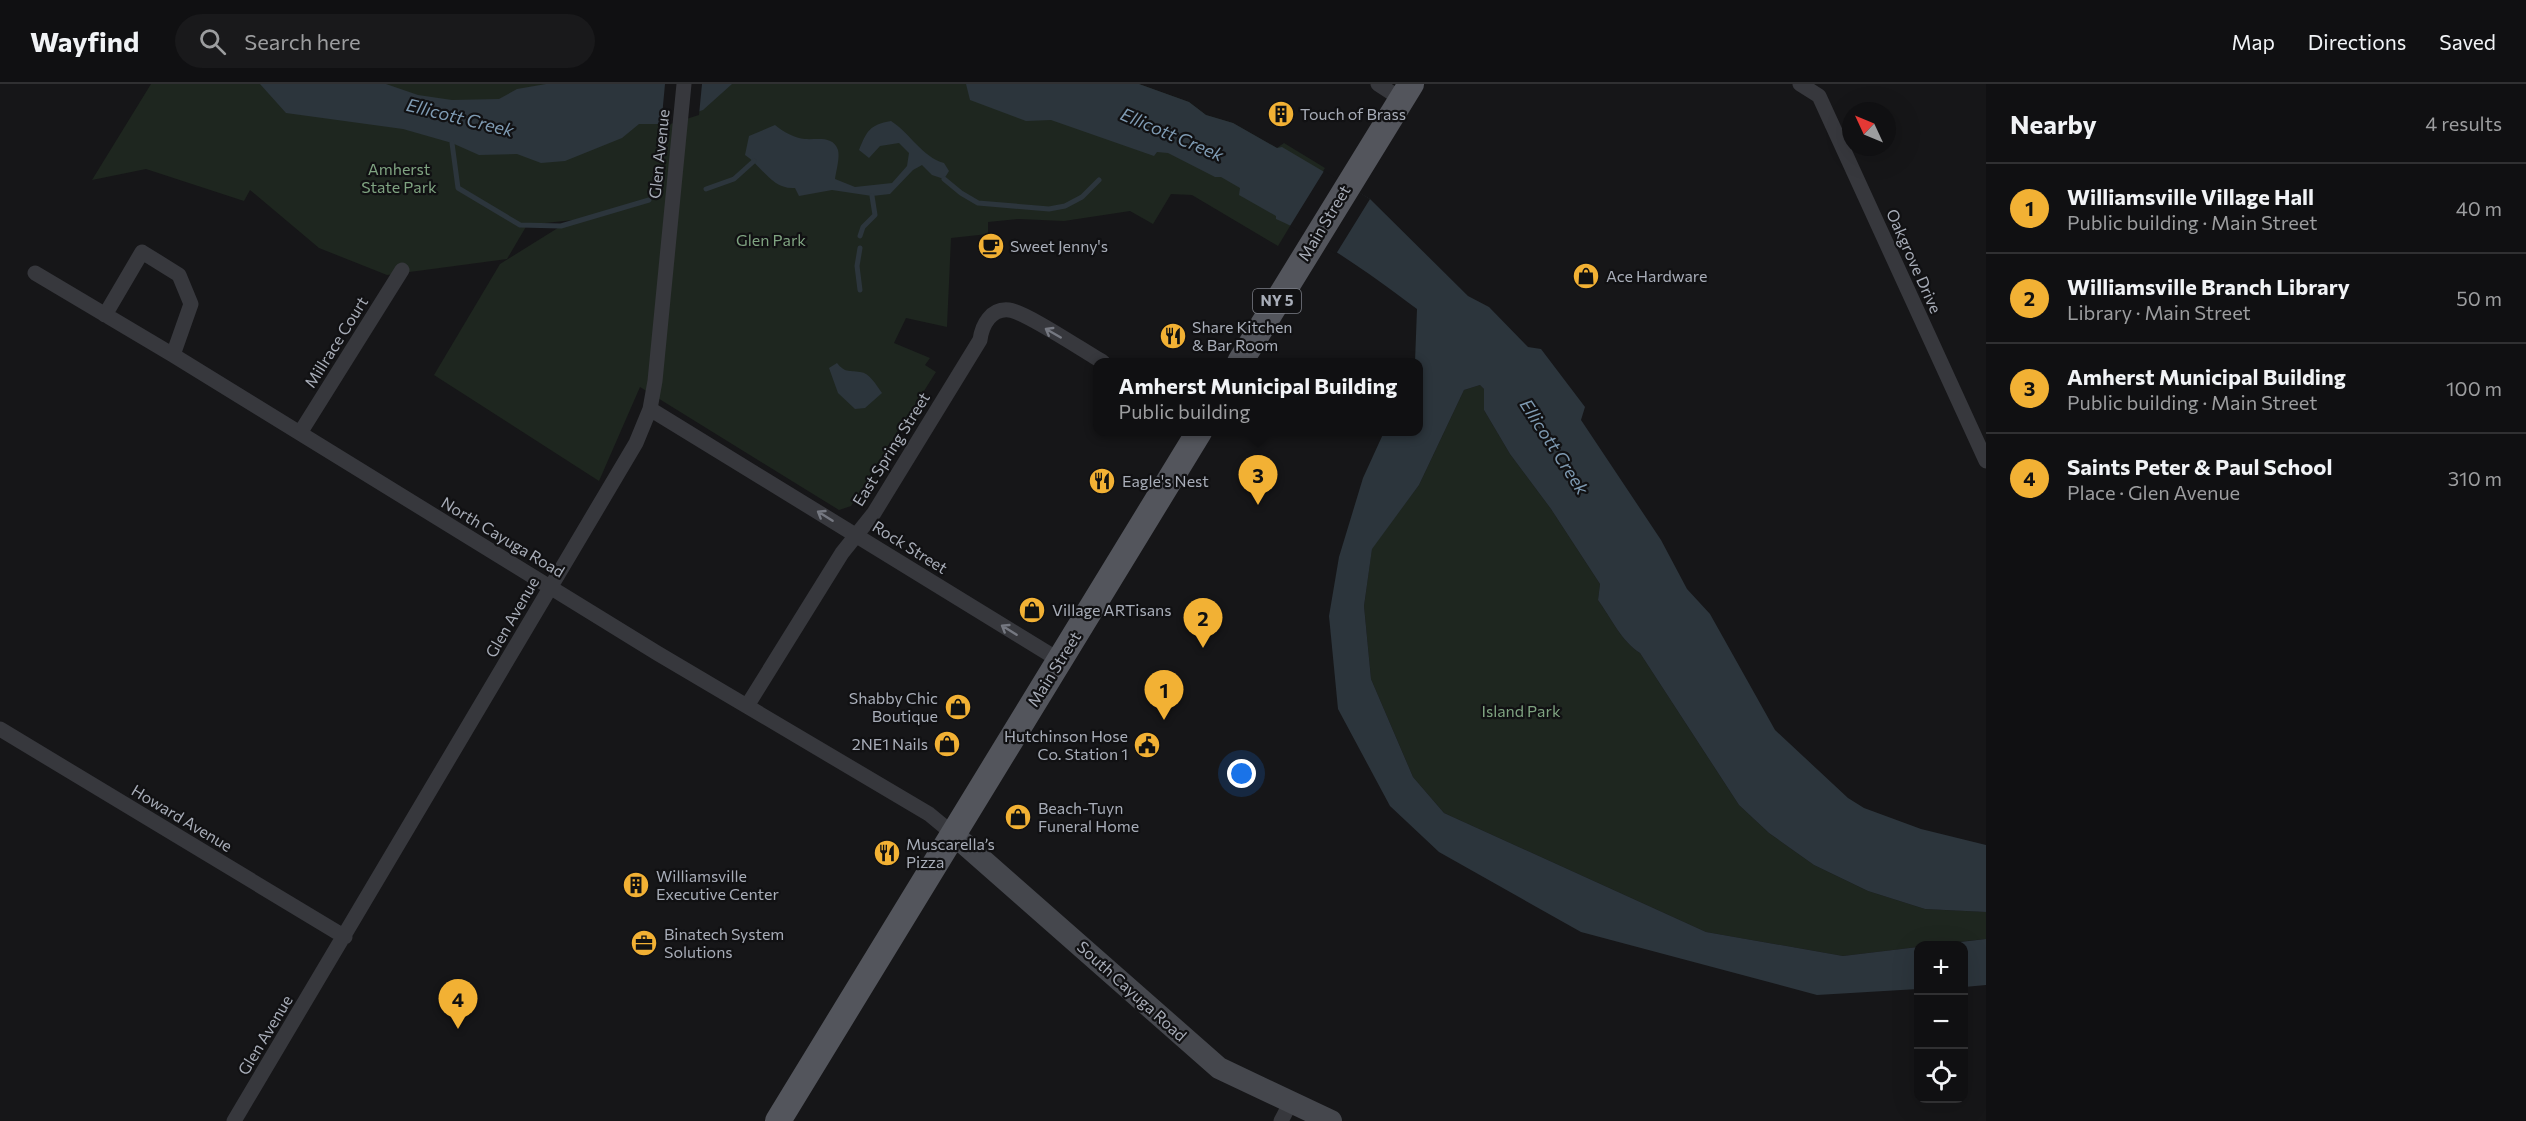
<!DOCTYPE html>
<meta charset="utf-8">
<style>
:root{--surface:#101012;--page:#19191b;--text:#f1f3f6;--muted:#9c9d9f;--line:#303032;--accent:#f2b134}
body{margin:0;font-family:Commissioner,sans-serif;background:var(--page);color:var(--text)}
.controls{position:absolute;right:18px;bottom:18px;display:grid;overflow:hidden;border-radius:12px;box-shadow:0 6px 24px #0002}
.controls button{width:54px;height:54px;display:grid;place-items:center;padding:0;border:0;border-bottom:2px solid var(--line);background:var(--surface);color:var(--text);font:30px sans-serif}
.compass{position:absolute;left:1842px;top:18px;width:54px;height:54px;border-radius:50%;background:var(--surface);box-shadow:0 6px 24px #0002;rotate:314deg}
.you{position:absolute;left:1242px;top:690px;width:21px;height:21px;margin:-15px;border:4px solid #fff;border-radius:50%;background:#1a73e8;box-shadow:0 0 0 9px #1a73e833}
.badge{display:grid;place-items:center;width:39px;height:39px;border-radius:50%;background:var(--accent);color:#111;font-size:20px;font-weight:700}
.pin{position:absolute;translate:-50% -50px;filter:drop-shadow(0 2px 3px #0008)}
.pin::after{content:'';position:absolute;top:32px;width:21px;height:18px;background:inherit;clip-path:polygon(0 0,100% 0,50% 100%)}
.popup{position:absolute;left:1093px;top:274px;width:330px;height:78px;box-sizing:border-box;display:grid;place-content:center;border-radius:12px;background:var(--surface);filter:drop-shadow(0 2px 4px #0005);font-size:20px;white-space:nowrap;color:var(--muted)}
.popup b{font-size:22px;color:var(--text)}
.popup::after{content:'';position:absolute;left:50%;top:100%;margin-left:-12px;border:12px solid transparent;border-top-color:var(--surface)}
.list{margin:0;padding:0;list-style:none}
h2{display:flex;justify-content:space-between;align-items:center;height:78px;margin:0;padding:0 24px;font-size:26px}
h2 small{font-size:20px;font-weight:400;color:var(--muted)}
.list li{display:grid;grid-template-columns:39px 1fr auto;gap:18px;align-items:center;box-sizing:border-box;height:90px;padding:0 24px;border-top:2px solid var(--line)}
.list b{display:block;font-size:22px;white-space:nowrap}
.list p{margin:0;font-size:20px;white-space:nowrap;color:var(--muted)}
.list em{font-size:20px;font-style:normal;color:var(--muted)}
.icon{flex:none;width:33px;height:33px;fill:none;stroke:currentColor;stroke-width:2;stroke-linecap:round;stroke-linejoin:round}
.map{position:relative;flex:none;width:1986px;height:1037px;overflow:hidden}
header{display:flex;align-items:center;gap:36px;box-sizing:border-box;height:84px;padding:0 30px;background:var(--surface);border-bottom:2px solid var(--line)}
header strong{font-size:28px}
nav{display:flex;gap:33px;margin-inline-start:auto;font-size:21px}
.search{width:420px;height:54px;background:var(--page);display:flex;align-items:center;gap:15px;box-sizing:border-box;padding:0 21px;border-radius:33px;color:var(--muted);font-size:22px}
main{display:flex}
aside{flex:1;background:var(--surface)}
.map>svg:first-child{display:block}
.green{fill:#1e261f}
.water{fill:#2c353c}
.pier{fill:#161618}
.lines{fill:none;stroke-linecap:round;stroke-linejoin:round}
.stream{stroke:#2c353c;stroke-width:5}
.street{stroke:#37383d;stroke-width:15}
.secondary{stroke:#45474d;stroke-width:22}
.primary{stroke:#53555c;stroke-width:26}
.oneway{stroke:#757881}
.labels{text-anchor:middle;stroke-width:4.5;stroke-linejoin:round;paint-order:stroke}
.shield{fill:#111113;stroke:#7b7e86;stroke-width:1.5}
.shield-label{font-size:15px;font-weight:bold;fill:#a8adb8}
.poi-label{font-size:16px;fill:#a8adb8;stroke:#111113;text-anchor:start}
.street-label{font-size:16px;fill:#a8adb8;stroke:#111113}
.park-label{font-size:16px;fill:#7fa381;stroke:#111113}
.water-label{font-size:18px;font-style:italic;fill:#7f9bb3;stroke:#111113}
</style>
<header>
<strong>Wayfind</strong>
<div class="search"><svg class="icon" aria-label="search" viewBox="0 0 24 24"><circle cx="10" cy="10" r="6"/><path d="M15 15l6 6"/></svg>Search here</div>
<nav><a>Map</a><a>Directions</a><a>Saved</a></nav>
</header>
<main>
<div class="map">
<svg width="1986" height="1037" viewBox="0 0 1986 1037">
<rect width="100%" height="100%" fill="#161618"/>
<!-- green -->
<path class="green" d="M151 0H1139L1189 18 1206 31 1233 39 1277 64 1284 59 1325 84 1278 162 1192 111 1171 110 1153 140 1130 127 1064 137 1019 135 988 138V150L951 154 947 243 906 234 894 259 930 274 925 281 936 288 851 422 839 426 640 303 599 397 434 291 500 180 561 142 573 136 527 141 507 175 387 191 319 164 250 106 244 117 146 85 92 96Z
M1480 301 1484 305V326L1510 370 1551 425 1600 500 1598 516C1611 534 1622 558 1640 569L1739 721 1769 749 1814 781 1868 807 1925 825 1986 828V855L1918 862V863L1843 872 1706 848 1444 729 1413 693 1371 595 1364 522 1372 464 1419 401 1464 306Z"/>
<!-- water -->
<path class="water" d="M260 0H386L418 11 452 16 499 15 517 5 546 0H732L703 26 663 40H639L622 54 565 77 541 79 517 70 479 71 452 59 403 45 286 29Z
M966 0H1139L1189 18 1206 31 1233 39 1277 64 1282 63 1370 115 1468 212 1489 223 1528 263 1541 265 1585 323 1581 336 1661 456 1687 505 1710 530 1775 646 1848 714 1864 724 1921 745 1986 761V828L1925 825 1868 807 1814 781 1769 749 1739 721 1640 569C1622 558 1611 534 1598 516L1600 500 1551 425 1510 370 1484 326V305L1480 301 1464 306 1419 401 1372 465 1364 522 1371 595 1413 693 1444 729 1706 848 1843 872 1918 863V905L1817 911 1581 848 1439 768 1390 722 1338 625 1329 532 1339 473 1363 394 1384 348H1418V278H1415L1417 225C1374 193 1324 156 1276 135V132L1239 111 1240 104 1221 93H1215L1168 69 1157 68 1154 72 1051 36 1026 37 970 16Z
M891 37C910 49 922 73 944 79L949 87 944 95 932 91 922 81 913 86 890 110 872 112 832 106 799 112 795 104C772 106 762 82 745 71L749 52 775 41C783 48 795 54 805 55 817 56 833 51 838 66 840 74 836 87 835 95L855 103 892 99 907 82 909 69 899 59 880 62 869 74 859 66C867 47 869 41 891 37Z
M837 279C845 289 848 286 860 288 870 289 876 301 882 309L865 324 855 325 838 309 829 284Z
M1986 855V901L1964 903V862L1934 861Z"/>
<!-- pier -->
<path class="pier" d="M665 0H702L699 31 661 43Z
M1324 87 1370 115 1336 170 1290 142Z"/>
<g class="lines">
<!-- stream -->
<path class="stream" d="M452 59 458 104 520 141 561 142 649 116
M944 95 961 109 978 119 1049 125 1065 122 1082 113 1099 96
M706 105 734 95 754 77
M860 152 863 143 875 131 872 112
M860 164 857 182 860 206"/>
<!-- street -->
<path class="street" d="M1378 0 1401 15
M1800 0 1819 12 1986 377
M35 189 173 271 657 569 929 730 952 749
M105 231 142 168 179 191 191 220 173 271
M650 325 1059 576
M300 349 402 186
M747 622 842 469 874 429 980 256C982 241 991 224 1009 226 1026 228 1085 268 1103 278
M0 645 345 853
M234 1037 636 359 650 325 655 297 684 0
M1281 1037 1291 1018"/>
<!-- secondary -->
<path class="secondary" d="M952 749 1219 984 1331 1037"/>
<!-- primary -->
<path class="primary" d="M1240 278 1411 0
M778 1037 1199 348"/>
</g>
<!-- one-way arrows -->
<defs><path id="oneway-shaft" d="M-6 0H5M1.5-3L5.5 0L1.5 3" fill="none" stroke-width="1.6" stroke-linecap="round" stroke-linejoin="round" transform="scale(1.5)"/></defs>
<g class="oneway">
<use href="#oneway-shaft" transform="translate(1053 249) rotate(-150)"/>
<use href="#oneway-shaft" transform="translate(825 432) rotate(-148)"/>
<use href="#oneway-shaft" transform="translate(1009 546) rotate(-148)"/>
</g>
<!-- icons -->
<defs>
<symbol id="building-disc" viewBox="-11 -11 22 22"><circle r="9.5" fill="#f2b134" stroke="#111113"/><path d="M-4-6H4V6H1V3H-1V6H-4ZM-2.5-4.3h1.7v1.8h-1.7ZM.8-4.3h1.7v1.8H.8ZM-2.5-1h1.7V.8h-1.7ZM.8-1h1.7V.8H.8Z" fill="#111"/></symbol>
<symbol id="cafe-disc" viewBox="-11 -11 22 22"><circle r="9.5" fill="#f2b134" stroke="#111113"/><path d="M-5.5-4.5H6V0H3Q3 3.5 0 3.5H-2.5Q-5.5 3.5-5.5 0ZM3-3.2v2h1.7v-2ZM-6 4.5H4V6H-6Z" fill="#111"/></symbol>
<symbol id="shop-disc" viewBox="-11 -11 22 22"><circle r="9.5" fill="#f2b134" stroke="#111113"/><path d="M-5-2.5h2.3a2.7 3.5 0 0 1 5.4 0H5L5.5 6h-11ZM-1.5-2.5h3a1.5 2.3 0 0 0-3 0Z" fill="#111"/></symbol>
<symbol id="restaurant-disc" viewBox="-11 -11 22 22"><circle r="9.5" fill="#f2b134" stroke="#111113"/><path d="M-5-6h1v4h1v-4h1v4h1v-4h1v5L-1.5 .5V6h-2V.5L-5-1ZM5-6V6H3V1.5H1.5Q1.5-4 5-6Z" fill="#111"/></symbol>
<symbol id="civic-disc" viewBox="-11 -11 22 22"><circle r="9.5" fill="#f2b134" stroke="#111113"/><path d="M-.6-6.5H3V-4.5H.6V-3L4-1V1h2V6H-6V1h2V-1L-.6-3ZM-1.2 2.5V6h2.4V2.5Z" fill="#111"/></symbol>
<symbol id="office-disc" viewBox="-11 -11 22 22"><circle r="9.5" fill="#f2b134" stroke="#111113"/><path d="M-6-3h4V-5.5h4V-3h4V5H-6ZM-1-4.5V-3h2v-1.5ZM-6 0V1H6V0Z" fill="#111"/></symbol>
</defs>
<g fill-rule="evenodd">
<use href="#building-disc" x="1266" y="15" width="30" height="30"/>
<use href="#cafe-disc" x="976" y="147" width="30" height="30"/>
<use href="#shop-disc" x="1571" y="177" width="30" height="30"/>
<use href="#restaurant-disc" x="1158" y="237" width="30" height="30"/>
<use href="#restaurant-disc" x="1087" y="382" width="30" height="30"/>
<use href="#shop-disc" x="1017" y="511" width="30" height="30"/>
<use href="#shop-disc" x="943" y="608" width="30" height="30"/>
<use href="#shop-disc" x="932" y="645" width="30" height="30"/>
<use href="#civic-disc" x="1132" y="646" width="30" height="30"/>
<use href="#shop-disc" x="1003" y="718" width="30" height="30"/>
<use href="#restaurant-disc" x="872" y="754" width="30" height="30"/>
<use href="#building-disc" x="621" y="786" width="30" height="30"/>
<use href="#office-disc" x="629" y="844" width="30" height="30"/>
</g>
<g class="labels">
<!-- shield labels -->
<rect class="shield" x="1253" y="205" width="48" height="24" rx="4.5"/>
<g class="shield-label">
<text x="1277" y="222">NY 5</text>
</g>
<!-- poi labels -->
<g class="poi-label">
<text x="1300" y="36">Touch of Brass</text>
<text x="1010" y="168">Sweet Jenny's</text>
<text x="1606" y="198">Ace Hardware</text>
<text x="1192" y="249">Share Kitchen<tspan x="1192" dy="18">&amp; Bar Room</tspan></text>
<text x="1122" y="403">Eagle's Nest</text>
<text x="1052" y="532">Village ARTisans</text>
<text x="938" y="620" text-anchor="end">Shabby Chic<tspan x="938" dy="18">Boutique</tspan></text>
<text x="1128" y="658" text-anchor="end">Hutchinson Hose<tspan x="1128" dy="18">Co. Station 1</tspan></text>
<text x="928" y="666" text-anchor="end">2NE1 Nails</text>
<text x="1038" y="730">Beach-Tuyn<tspan x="1038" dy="18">Funeral Home</tspan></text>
<text x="906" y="766">Muscarella’s<tspan x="906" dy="18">Pizza</tspan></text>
<text x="656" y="798">Williamsville<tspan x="656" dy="18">Executive Center</tspan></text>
<text x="664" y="856">Binatech System<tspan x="664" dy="18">Solutions</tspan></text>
</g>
<!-- street labels -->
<g class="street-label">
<text transform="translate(659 70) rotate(-84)" y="6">Glen Avenue</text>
<text transform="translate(1324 139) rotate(-59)" y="6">Main Street</text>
<text transform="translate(1914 177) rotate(66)" y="6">Oakgrove Drive</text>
<text transform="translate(336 258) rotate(-58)" y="6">Millrace Court</text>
<text transform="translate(891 365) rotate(-58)" y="6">East Spring Street</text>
<text transform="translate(503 453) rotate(31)" y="6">North Cayuga Road</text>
<text transform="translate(910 463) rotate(32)" y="6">Rock Street</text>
<text transform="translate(512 533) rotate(-60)" y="6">Glen Avenue</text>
<text transform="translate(1054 585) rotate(-58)" y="6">Main Street</text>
<text transform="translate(182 734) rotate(31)" y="6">Howard Avenue</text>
<text transform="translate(1132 907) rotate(42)" y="6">South Cayuga Road</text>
<text transform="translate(265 951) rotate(-59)" y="6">Glen Avenue</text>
</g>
<!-- park labels -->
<g class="park-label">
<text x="399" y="91">Amherst<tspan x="399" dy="18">State Park</tspan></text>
<text x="771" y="162">Glen Park</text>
<text x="1521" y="633">Island Park</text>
</g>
<!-- water labels -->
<g class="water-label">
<text transform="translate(460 34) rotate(14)" y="6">Ellicott Creek</text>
<text transform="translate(1172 51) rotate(23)" y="6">Ellicott Creek</text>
<text transform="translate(1554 363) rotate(57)" y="6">Ellicott Creek</text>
</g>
</g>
</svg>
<div class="controls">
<button>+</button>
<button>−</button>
<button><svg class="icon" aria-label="locate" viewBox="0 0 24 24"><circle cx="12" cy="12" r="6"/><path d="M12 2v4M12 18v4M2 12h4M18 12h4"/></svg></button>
</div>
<svg class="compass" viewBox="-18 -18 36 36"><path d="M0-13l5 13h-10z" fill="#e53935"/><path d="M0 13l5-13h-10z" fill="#9c9d9f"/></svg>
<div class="you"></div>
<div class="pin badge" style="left:1164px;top:636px">1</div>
<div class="pin badge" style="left:1203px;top:564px">2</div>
<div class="pin badge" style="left:1258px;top:421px">3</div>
<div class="popup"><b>Amherst Municipal Building</b>Public building</div>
<div class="pin badge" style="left:458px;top:945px">4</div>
</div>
<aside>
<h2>Nearby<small>4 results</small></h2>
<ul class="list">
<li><span class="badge">1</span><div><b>Williamsville Village Hall</b><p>Public building · Main Street</p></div><em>40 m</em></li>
<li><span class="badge">2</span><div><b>Williamsville Branch Library</b><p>Library · Main Street</p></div><em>50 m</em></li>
<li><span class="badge">3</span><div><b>Amherst Municipal Building</b><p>Public building · Main Street</p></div><em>100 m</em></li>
<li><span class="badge">4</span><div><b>Saints Peter &amp; Paul School</b><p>Place · Glen Avenue</p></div><em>310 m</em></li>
</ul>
</aside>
</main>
